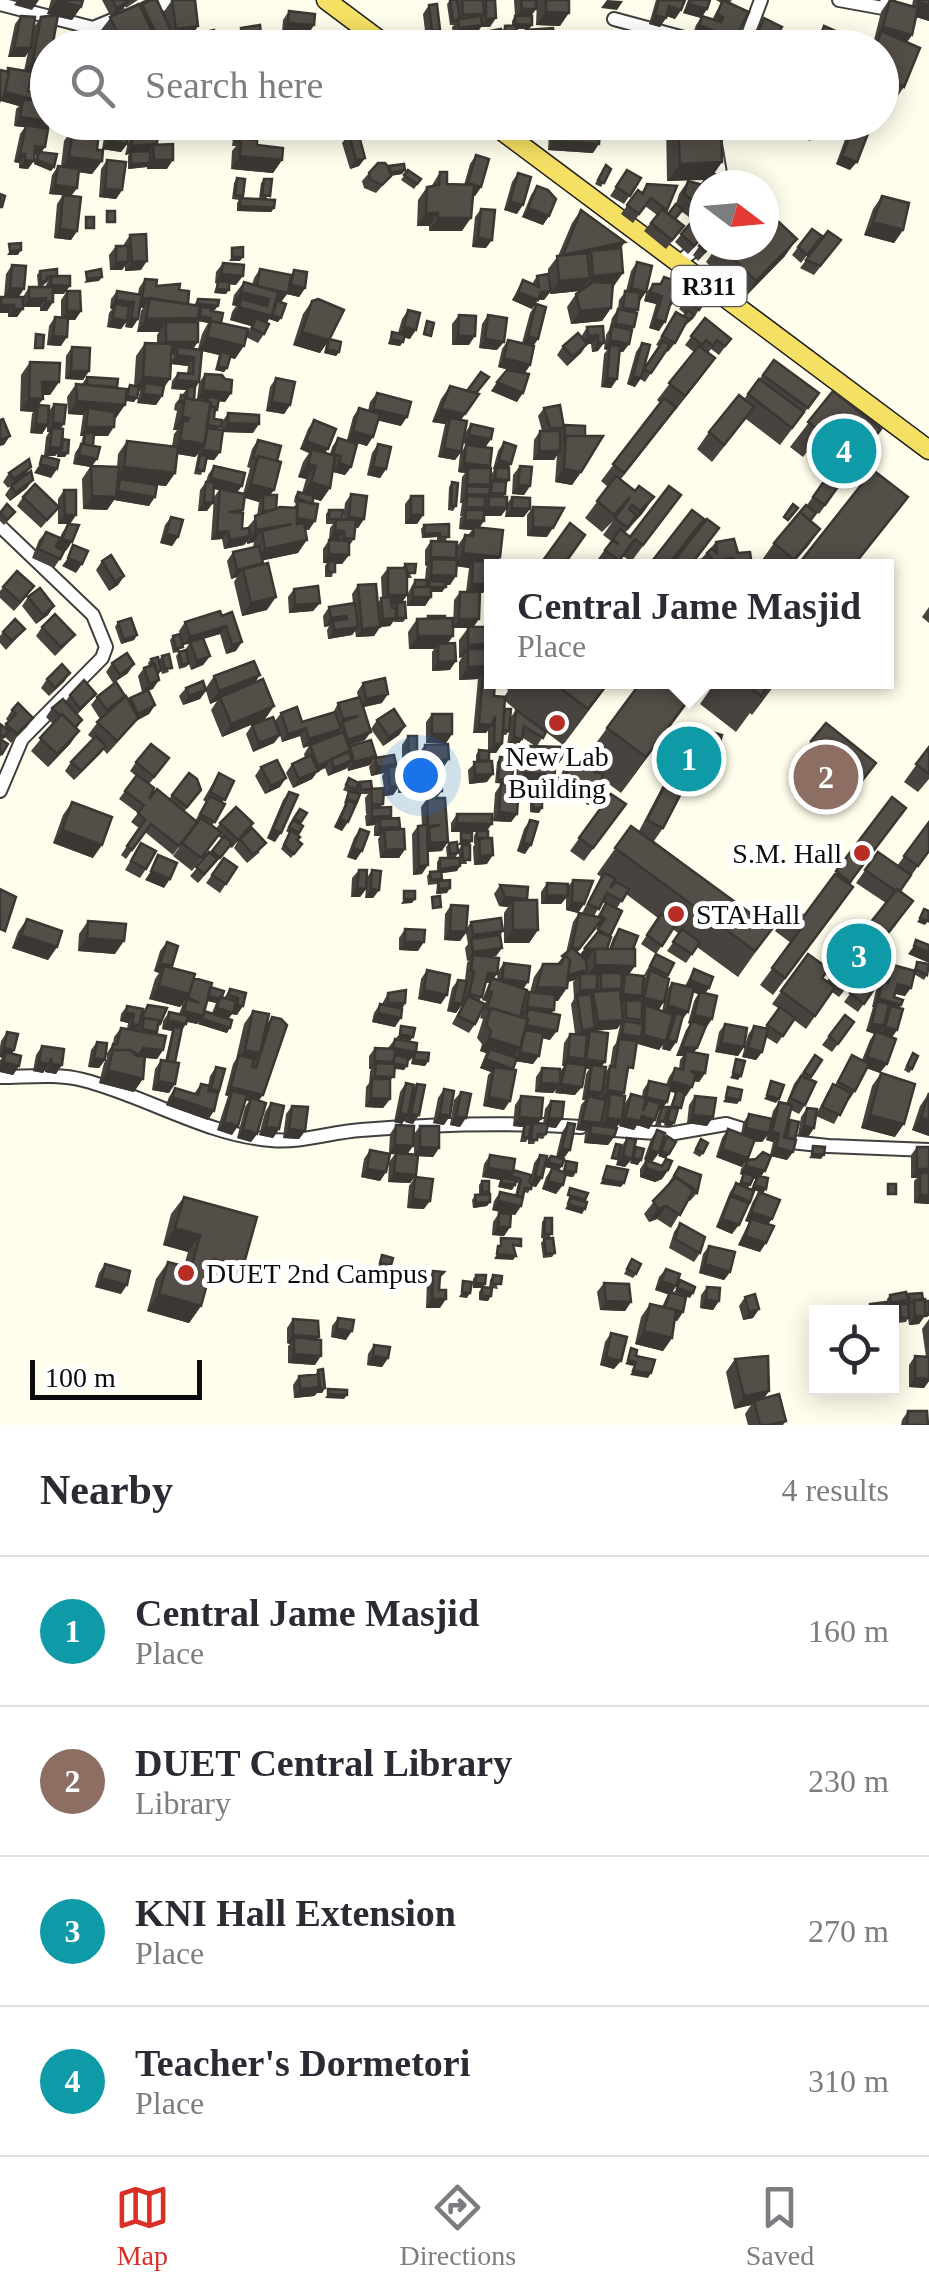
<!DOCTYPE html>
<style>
:root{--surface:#fff;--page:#f2f2f3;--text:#2b2b33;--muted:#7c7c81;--line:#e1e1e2;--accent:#d93025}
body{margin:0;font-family:"Times New Roman",serif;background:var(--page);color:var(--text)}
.controls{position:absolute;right:30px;bottom:30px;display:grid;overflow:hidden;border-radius:0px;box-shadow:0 5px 25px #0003}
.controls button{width:90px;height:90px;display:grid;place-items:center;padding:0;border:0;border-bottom:2px solid var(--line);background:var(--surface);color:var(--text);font:50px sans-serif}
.compass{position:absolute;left:689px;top:170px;width:90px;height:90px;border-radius:50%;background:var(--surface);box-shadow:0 5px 25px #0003;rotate:106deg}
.scale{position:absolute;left:30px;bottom:25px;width:172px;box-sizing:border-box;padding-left:10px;border:5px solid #0c0c0c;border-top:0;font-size:28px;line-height:35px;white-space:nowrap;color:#0c0c0c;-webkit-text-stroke:8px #fff;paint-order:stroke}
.you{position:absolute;left:420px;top:775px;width:35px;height:35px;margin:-25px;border:8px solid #fff;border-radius:50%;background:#1a73e8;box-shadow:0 0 0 15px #1a73e833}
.badge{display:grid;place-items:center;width:65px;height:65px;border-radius:50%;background:var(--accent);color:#fff;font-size:32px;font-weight:700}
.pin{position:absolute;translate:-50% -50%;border:5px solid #fff;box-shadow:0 2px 10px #0006}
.popup{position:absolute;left:484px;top:559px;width:410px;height:130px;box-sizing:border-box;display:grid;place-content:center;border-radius:0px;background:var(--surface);filter:drop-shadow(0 2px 8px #0005);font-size:32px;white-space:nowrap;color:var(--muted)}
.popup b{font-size:38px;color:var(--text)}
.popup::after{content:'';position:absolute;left:50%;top:100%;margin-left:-20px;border:20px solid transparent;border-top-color:var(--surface)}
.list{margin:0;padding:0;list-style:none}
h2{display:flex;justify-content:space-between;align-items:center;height:130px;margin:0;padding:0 40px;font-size:42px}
h2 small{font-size:32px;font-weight:400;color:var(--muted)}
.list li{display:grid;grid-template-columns:65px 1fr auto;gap:30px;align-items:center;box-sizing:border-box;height:150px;padding:0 40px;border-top:2px solid var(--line)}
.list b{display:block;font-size:38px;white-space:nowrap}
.list p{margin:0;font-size:32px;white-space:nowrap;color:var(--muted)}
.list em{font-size:32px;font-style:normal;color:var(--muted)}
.icon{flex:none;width:55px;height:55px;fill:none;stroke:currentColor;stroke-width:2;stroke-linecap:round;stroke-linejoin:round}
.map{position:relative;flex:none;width:929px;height:1425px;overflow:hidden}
.search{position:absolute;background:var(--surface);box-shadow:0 5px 25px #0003;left:30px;right:30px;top:30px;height:110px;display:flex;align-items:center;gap:25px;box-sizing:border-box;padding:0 35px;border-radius:55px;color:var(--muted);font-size:38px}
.sheet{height:730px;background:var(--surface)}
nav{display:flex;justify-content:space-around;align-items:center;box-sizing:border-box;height:140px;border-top:2px solid var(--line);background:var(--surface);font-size:28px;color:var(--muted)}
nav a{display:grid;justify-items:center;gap:5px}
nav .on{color:var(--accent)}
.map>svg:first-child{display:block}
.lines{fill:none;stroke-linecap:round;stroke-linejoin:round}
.minor-casing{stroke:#3f3f3f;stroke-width:16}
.major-casing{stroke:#1d1d1d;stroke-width:21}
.minor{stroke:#fff;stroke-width:12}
.major{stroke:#f6e064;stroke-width:18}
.wall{fill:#48433e;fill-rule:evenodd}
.shaded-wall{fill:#3b3732}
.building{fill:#544e48;stroke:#3b3732;stroke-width:2.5}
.poi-dot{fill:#b82e27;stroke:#fff;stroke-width:4}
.labels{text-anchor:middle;stroke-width:10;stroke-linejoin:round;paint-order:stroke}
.shield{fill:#fff;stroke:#555;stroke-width:2.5}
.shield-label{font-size:25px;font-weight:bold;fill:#0c0c0c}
.poi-label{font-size:28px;fill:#0c0c0c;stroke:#fff;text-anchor:start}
</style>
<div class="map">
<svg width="929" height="1425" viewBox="0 0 929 1425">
<rect width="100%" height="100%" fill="#fffdeb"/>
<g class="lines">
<defs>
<path id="minor" d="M839 0 883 8 888 0
M0 4 93 28 122 16
M146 8 185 0
M614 19 721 48
M743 48 761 0
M715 122 713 132 722 185
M678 263 704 242
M0 526 93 615 106 647 102 658 22 739 0 791
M0 1077C26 1077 57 1073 83 1080 146 1096 206 1135 271 1140 301 1143 331 1132 361 1130 435 1124 507 1122 581 1127
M601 1129 669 1134 726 1124 758 1134
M782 1141 828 1146 929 1150"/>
<path id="major" d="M326 0 390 48
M490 122 929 450"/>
</defs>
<!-- minor casing -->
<use href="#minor" class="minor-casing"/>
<!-- major casing -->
<use href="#major" class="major-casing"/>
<!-- minor -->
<use href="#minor" class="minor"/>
<!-- major -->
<use href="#major" class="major"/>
</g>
<!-- wall -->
<path class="wall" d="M51 0H83L81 7 72 20 58 17 40 74 32 73 28 91 46 94 48 81V122H53L47 130 45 147 41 152 54 167 51 171 34 164 36 155H34L28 169 19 168V163L14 162 20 134 25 127 14 126 16 109 19 106 1 101 6 71 8 68 24 71 28 52 25 57H8L15 24 21 16 34 27 41 17 54 15 47 14Z
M102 0H138L126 8 125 6 122 10 112 16 140 7 142 4 163 13 172 0H169H195L198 26 192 35 193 39 197 34 214 48H110L101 30 111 17Z
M447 0H495L490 27H481L476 34 453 37 452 27 454 25H450L447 4 450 0Z
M514 0H536L531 16 532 25 529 29H517L512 48H474L473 42 479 33 502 31 505 26H512V21L515 16Z
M537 0H569L560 26 536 25Z
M656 0H685L681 10 675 19 667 16 660 27 649 24Z
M688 0H710L707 9 702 17 712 20 721 3 716 0H732L729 3 735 48H707L711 41 693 34 696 25 701 18 683 13Z
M889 0 912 6 913 0H929V21L916 17 912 35 907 42 904 87 895 100 882 94V48H870L874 40 881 12Z
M429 5 434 39H426L423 14Z
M289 11 314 25 308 34 282 32 283 20Z
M764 18 768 48H748L755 31Z
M824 26 844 48H812L815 39Z
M241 28 255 44 236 46 235 36Z
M526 30 551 48H520V39Z
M269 36 280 48H263V45Z
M103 122H126L125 124 127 144 121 152 102 149 105 132 109 126 103 127Z
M133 122H167L161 125 158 128 157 144 167 169H147V167L128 169V156L129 154 125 155Z
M216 122H244L254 131 251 136 234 133 235 129 233 131 216 132Z
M277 122H293V126L287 135 279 136Z
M343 122H367L359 135 365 158 359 166 350 169 342 143 349 134H343Z
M666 122H721L722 162 710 179 714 174 724 177 704 185V237L688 254 675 242 693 220 681 211 675 219 684 226 666 249 644 231 657 215 645 206 633 223 621 214 638 190 641 193 647 184 667 210 666 212 668 214 676 204 679 194 688 181 700 184 704 180 667 181Z
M794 122H821L810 141 790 132Z
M556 125 593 153 548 150 549 134Z
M854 125 850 170 836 164 847 134Z
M73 128 97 150 102 161 92 174 79 172 77 188 71 196 77 231 71 240 54 238 57 204 63 195 49 194 52 175 58 166H61L64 141Z
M236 134 253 139 257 145 282 160 273 173 231 169 232 151 236 146H232L233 138Z
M476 155 481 187 475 196 473 195 462 231H429V226H417L418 200 427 187H431L440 172 447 184 464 185 470 164Z
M107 160 122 190 116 199 99 197 101 169Z
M606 165 611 169 601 187 595 184Z
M388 167 405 170 402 174 390 176 376 193 364 188 362 181 369 173Z
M408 170 421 179 414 189 401 180Z
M627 170 641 178 624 204 610 196Z
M518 173 517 214 504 210 512 182Z
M237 178 243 196 241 198 259 199 261 183 264 179 267 199 274 208 271 212 237 211V203L239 200 232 199 234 183Z
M537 186 549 216 543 225 522 217 531 195Z
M882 196 903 230 894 243 864 235 873 209Z
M481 209 486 248 472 247 475 217Z
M581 210 621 248 614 286H613L611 308 602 321 571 324 567 307 576 294 580 291 550 294V292L544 300H538L532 309 512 300 523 280 532 284 537 276 548 274V269L558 256 572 223Z
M828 231 841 240 814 275 800 268Z
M130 235 141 270 125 271V266L122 270H110L109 255 116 246H124V244Z
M822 236 801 263 792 255 798 247Z
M704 240V245H713L698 261 693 255Z
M718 245 785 256 744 298 706 262Z
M637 262 640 301 636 312 634 327 631 331 629 344 623 352H620L617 379 611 388 601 387 604 354 607 350 604 349 606 335 609 330 612 318 618 309 619 300 626 291 631 271Z
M223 263 236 285 229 284 226 294 214 293 217 283H215L216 272Z
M12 265 19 297H23L29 287H45L48 281 43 286H38L37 275 40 271 57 276 64 294H53V302L47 311H40V307H23L17 317H8V313H0V298L4 297 6 274Z
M260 269 291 275 294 270 305 288 299 297 287 294 281 302 278 322 269 319 267 323 264 334 258 343 246 337 235 359 230 357 227 368 224 372 215 370 219 355 202 351 199 382 195 389 194 400 205 401 206 400 197 399 199 383 205 374 231 393 225 402 218 401 214 419 219 429 222 430V422L228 413 253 433 222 432 220 452 214 460 207 459 201 475 194 474 198 454 195 457 178 454 175 473 166 486 156 485 149 506 114 500 107 510 83 509 82 479 90 467 73 464 75 453 81 444 83 436H80L83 415 68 414 67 397 76 384H82L87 377 117 388 127 390 130 385 134 386 136 356 145 343 157 344V335L159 332H137L141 311 143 308 140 307 138 319 132 328 125 327 126 322 121 329 107 327 109 313 112 309 110 308 111 299 117 291 138 294 139 288 145 279 156 286 179 290 188 304 194 305 198 299 215 310H211L221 323 246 336 251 326 230 320 232 312 236 306 232 305 234 295 244 282 252 285 254 278ZM197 320 208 323 202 334 198 349H193ZM171 355H173L171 364 188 366 187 373H178L172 381 171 389 186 390 175 404 174 410 177 411 173 430H177L174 434 172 446 127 441 118 454 117 467 92 466 97 459 93 446V436H108L115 418H116L126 401 134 402 139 391H140L137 403 156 405 162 396Z
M664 277 676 300 669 308 659 331 649 328 656 304 644 301 646 293 653 284H659Z
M67 291 81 311 75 320H68L61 346 47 345 49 326 55 317 61 318V300Z
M690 293 704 302 693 319 684 326 675 343 668 352 666 350 645 382 640 379 635 387 627 384 636 352 642 343 643 370 659 346 656 345 676 312 683 316 685 314 679 309Z
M312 301 329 339 339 352 336 356 324 353 326 344 320 353 293 345 303 314Z
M536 304 538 339 533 346 530 365 525 373 517 402 491 391 513 371 498 367 502 349 508 340 522 343 530 313Z
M408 310 410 339 404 337 400 346 388 344 392 332 398 333 402 319Z
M459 315 469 345H452V324Z
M488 315 497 350 479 348 482 324Z
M705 318 731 339 719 355 711 349 708 353 703 375 621 479 635 491 654 497 642 514 625 533 630 537 681 495 631 562 623 556 615 566H593L611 541 603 535 613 521 602 532 585 518 608 487 601 481 660 403 657 400 694 352 685 345Z
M603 326 598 351 592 352 591 344H587L581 353 567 366 557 355 563 346 581 337 587 327Z
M72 347 89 371 83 380 65 379 66 356Z
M774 360 819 393 780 445 746 419 712 462 697 449 709 432 744 399Z
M30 362 59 382 50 395H43L38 405 49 411 54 404 65 457H57V454L55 456H44L46 437 49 432H47V426L42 434 30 433 32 414 33 412 20 411 21 375Z
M276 378 290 405 284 414 266 411 270 387Z
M450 386 479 394 461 420 465 433 471 424 491 439 485 447 488 468 491 475 494 470 493 469 498 451 504 442 509 480 506 484 505 494 503 497 507 504 512 497 524 517H505L506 509 501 516H484V521L479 527 500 557 494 566H492L491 570H489V584L483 593H480L474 627 494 696 504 697 508 691 504 682H610L563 745 546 732 537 746 565 754 559 763H555L554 778 559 792 556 796 547 795 545 799H542L539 813 530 812V799L533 795H536V787H532L529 798H518L517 814 511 822 493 821 495 793 501 784 516 785 517 763 528 746H535L523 738 516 748 507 746 509 731 506 735H503L502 744 496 753H489L487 782 469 784 468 770 476 762V755L479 750 488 751V730L486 733H473L478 679 459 680V662L462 657 459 658V640L468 628H453L454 600 460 592H466L469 568 456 566 450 585H446L442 592H431V597L425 606H407V595L415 580H425L426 568 427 566 425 565V550L431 541H437V537L422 538 421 529 424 525 449 524 446 542 456 548 465 535H468L472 530 459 529 460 518 462 516H460L462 503H460L462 477 465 473 458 472 460 454 466 445 481 447 463 443 461 452 455 460 438 457 445 424 432 422 441 399ZM505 701 516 710 510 718 504 710Z
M833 391 881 429 819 514 810 508 816 513 811 521 820 529 808 546 791 566H769L762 560 774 543 807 505 839 459 816 440 803 457 790 447Z
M377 393 401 426 378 420 367 446 347 440 353 417 359 408 368 411 370 402Z
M544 408 564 427 581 472 572 485 555 482 557 455 554 460H533L534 440 540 431H542L538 416Z
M314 420 326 453 330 454 332 447 338 438 351 467 345 475 333 472 334 464 330 488 321 501 314 499 309 530 305 529 298 553 262 560 267 610 242 616 234 582 237 577 231 579 227 561 233 552 253 547 254 542 247 544V542L244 545 224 549 222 539 211 540 214 497 219 490 214 489 207 511H198L200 490 206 482 208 475 214 466 237 492 243 494 250 468 247 467 252 449 258 440 277 461 274 490 270 495 276 509 293 508 296 504 294 502 295 496 298 492 302 493 306 479 298 477 303 462 309 453 300 449 308 429ZM245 498 259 502 257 516 246 529H242V513L243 510Z
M378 444 386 469 380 478 367 475 372 453Z
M29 459 8 488 3 482 9 473Z
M520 466 530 486 524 495 512 494 513 475Z
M452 482 456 506 453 511 448 510 449 487Z
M11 486 27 488 10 501 5 495Z
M64 490 76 515 70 524H58V508L41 528 17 506 23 497 58 506V499Z
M351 494 364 519 358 528 355 527 354 539 349 546V555L342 564H335L332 577H325V566L327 563H323V549L329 540H338L329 539 330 528 333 524H326V514L329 510 343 520 345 503Z
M411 496 423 515 417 524H405V504Z
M533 507 547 537 527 536V515Z
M692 510V536L668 566H648Z
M0 511 12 516 4 525 0 521Z
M171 517 178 537 172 546 160 543 165 525Z
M68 524 66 551 58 548 60 559 54 568 32 558 39 540 46 532 56 547 62 533Z
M716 542 738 553 752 566H695Z
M102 561 124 576 118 585 109 591 96 570Z
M405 564 412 578H407V595L402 602 406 618 403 622H394V620L390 626 380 627 374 636 356 637 355 631 352 635 328 639 327 630 329 626 324 627 323 616 329 607 353 604 352 594 358 585 378 602 382 598 381 577 388 568H402Z
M17 571 28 595 14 611 0 598V591Z
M294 589 320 603 313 611 289 613 288 597Z
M28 597 54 606 48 615 36 624 22 606Z
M929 607V623L922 617Z
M222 616 236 651 226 654 220 634 203 639 210 656 203 665 191 670 189 664 186 667 179 669 176 656 179 652 173 653 170 640 173 636 180 651 185 650 189 644 183 645 179 631 185 622Z
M428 616 448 643 450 670 432 671V652L434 649H409L408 632 417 619H426Z
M118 622 137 635 134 640 121 644 115 627Z
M42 627 75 635 68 643 55 656 36 636Z
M25 629 6 650 0 643V636L3 632Z
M162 656 169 672 162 674 161 671 158 675 153 689 148 691 155 705 149 714 136 721 107 754 103 749 74 780 65 771 71 762 93 739 88 735 100 719 91 705 97 697 129 701 130 698 142 692 138 676 144 668 149 666 148 663 151 659 159 660Z
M112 663 128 673 113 683 106 672Z
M70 673 64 682 49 696 41 688 47 679Z
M260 675 254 683 274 706 265 719 222 737 211 710 217 701 210 704 206 691 200 699 183 705 179 696 186 688H206L214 676Z
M702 682 621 793 602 779 599 797 593 806 586 804V800L559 796 562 772 568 764 584 766 581 764 607 728Z
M710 682H777L752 715 750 713 736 732 700 704 714 684Z
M363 683 382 703 363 707 365 740 348 746 349 748 350 746 376 756 370 765 348 771 347 767 328 776 325 768 317 772 312 779 293 788 286 773 292 764 305 758 304 754 309 746 303 748 300 736 282 742 280 735 274 743 253 752 246 734 252 725 275 721 281 713 302 722 333 713 338 703 358 697 357 692Z
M96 694 77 715 82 720 77 728 79 731 70 744 48 767 31 751 53 724 46 717 52 708 65 702 70 695Z
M12 710 33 718 27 727 11 743 5 737 2 740 8 744 0 757V724L4 727 8 721 6 719Z
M432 714 452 734 446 743H426V722Z
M377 720 405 726 399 735 383 746 371 729Z
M680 733 704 778 695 787 685 785 663 828 654 841 772 929 738 977 697 947 686 963 667 951 679 934 673 929 656 954 674 963 667 978 666 991 672 983 685 986 694 969 709 988 705 993V1028L694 1053 705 1073 699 1082 694 1081 686 1096 684 1095 671 1127 664 1125 675 1093 669 1091 667 1102 663 1107 661 1126 655 1125 660 1110H659L649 1129 637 1125 634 1130 619 1126 620 1122 616 1128 614 1137 608 1145 584 1143 585 1134 587 1131 576 1130 581 1105 585 1100H582L586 1074 589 1069 585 1068 575 1095 555 1093 556 1090 553 1093 535 1092 536 1077 542 1068 560 1072 564 1066H562L564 1043 570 1034H575L571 1004 574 999 573 982 575 980 567 982 558 1001H555L551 1013 550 1040 542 1038 533 1064 516 1061 504 1110 483 1106 488 1075 491 1072 480 1068 486 1053 480 1051 482 1044 477 1038 483 1019 480 1018 486 1001 482 1000 489 983 486 982 482 997 479 1001 475 1024 469 1033 452 1024 462 1005 456 1013 447 1011 452 988 458 980 462 1004 468 980H465L467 963 469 960 467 961 465 948 468 944 466 933 460 941 444 940 445 914 451 905 466 929 471 922 503 931 500 935 502 948 496 956 492 957 494 979 497 980 498 971 504 963 524 989 526 996 530 992 534 977 543 964H557L566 953 573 922 579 913 585 914 582 913 601 877 597 874 631 826 639 831 663 785 669 775 667 770 671 746ZM626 894 658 918 641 944 656 954 644 975 646 976 644 979 629 974 633 949 619 929 613 938 609 949H607L617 908ZM602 902 606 904 597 917 594 916ZM597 926 599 928 593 938 580 955 577 953ZM666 992 662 1011 659 1010ZM693 992 698 994 694 1001 688 1023 690 1024 686 1030 676 1056H683L680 1060 679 1069 675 1068 669 1077 666 1085 649 1081 643 1090 642 1097 631 1094 625 1103 622 1095 636 1043 638 1040V1044L659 1050 663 1044 662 1049 670 1051 676 1042 682 1020ZM620 1025 616 1043 613 1047 610 1066 605 1073 601 1066 594 1031 617 1029Z
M408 736 417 756 411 765H402V745Z
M811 741 876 763 844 807 794 766Z
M425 745 443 768H441L437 798 442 851 428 852 422 874 413 875 412 834 418 826 422 825 421 807 426 800H418L416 773 419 769 418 754Z
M929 747V779L918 792 904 782Z
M500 757 514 758 495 783 497 762Z
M375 758 394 767 398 773 404 765 413 784 407 793H398V788L393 795 384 796 381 807 391 816 390 818 400 827 398 829 405 849 399 858H380L378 839 380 836H374V827L375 825 366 826 365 816 367 814H366L365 798 368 794H360L342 831 334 827 345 804 344 803 348 792 343 790 349 778 372 789 384 788 382 776 384 773 371 776 369 767Z
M136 762 163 767 149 784V799H169L189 773 201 790 184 812 195 821 206 802 203 800 219 773 234 781 222 803 225 804 212 826 216 829 220 823H253L242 837 260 852 247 863 234 848 238 841 232 848 230 847 198 883 190 876 222 839 218 836 192 871 173 856 196 824 173 855 145 832 126 859 121 855 139 828 131 822 138 813 119 799 136 776 130 771Z
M261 767 280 787 265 794 255 776Z
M289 792 275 842 267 838 283 800Z
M611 794 626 804 584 861 570 851Z
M892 797 841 905 773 995 760 985 791 943 775 931 787 914 804 916Z
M72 802 93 858 53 843 63 815Z
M300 809 307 813 300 824 303 826 297 835V840L302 844 291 858 281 849 289 833 286 831Z
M457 814 486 831 487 864 474 865 473 847 475 844H474V836L476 832H451V823Z
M530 820 525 854 517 851 524 829Z
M929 822V851L900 891 913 901 895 926 839 997 832 992 806 1029 794 1020 777 1044 766 1037 762 1052 756 1060 742 1057 748 1035 754 1026 764 1029 778 1008 772 1004 808 954 822 978 827 981 886 903 856 883 878 852 897 866Z
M360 829 356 860 347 857 354 838Z
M141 843 146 869 140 878 125 870Z
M449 843 458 853 455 858H459V849L462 845 467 864H460L457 871 441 873V881L447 893 436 894 437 884 428 885 427 876 430 872H437V862L440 858H447L446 847Z
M224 858 237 867 220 893 206 883Z
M359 870 366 879 372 870 379 890 373 898H365L366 889 360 897H351L352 878Z
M573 880 584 904 578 913 566 910V897L561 904H541V892L547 883 568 887Z
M500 885 527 900 538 930 529 943H504V913L508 907 499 906 494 894Z
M27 919 57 947 48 960 12 948 18 932Z
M88 921 115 954 78 951 79 934Z
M405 929 418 951 399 950V938Z
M167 942 171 968 210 987 222 997 224 998 230 989 246 993 237 1015 232 1014 228 1019 227 1033 198 1024 199 1021 197 1024 187 1022 182 1030 169 1093 152 1090 155 1069 161 1060 165 1061 172 1031 162 1029 163 1021 169 1012 179 1014 182 1006V1005L180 1007 149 999 155 979 159 973 154 971 160 951ZM207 1001 216 1003 212 1013 204 1011Z
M917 962 927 975 924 980 914 974 905 996 895 994 894 997 901 1005 899 1008 897 1030 892 1037 880 1073 867 1068 855 1091 849 1100H847L834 1124 816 1116 814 1128 808 1137 798 1135 801 1117 807 1108 816 1115 827 1093 833 1084 835 1085 852 1055 862 1060 870 1040 874 1034 866 1031 873 1007H872L876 990 883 981 885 982 887 974 893 965 913 971Z
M427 970 441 1004 418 999 421 979Z
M861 979 874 989 858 1012 844 1002Z
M388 993 405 1003 395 1027 372 1022 374 1013 380 1004H382Z
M148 1005 160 1024 155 1034 163 1050 157 1059 145 1058 134 1092 99 1083 104 1063 107 1059V1053L113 1044 114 1037 121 1028 127 1029 128 1023 120 1021 121 1014 127 1006 141 1019Z
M253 1011 266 1025 272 1017 259 1101 257 1134 251 1142 237 1138 245 1107 249 1101 246 1100 232 1135 217 1130 228 1096 225 1095 233 1064 236 1059 244 1024Z
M845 1015 854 1022 832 1052 822 1045Z
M725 1024 744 1047 738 1056 715 1052 719 1032Z
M7 1032 14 1050 12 1054 19 1066 13 1075 0 1072V1060L2 1058 0 1057V1047L1 1041Z
M395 1039 428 1061 425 1066 411 1064 412 1058 409 1061H408L404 1070 395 1069 390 1083V1099L383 1108 365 1107 366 1087 369 1083 370 1072 371 1069H369V1056L375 1048H388Z
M97 1042 105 1060 99 1068 88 1067 91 1050Z
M42 1046 64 1049 56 1074 45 1072V1070L43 1073 33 1071 36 1055Z
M913 1053 912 1069 909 1073 904 1070Z
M815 1055 822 1060 809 1079 805 1105 799 1114 791 1110 784 1137 790 1120 793 1152 787 1160 771 1156 761 1177 766 1189 763 1193 751 1189 756 1179 753 1178 748 1188 747 1206 732 1234 716 1227 730 1192 736 1183 739 1184 743 1175 740 1174 741 1169 747 1160 756 1159 770 1155 773 1142 766 1140 767 1136 762 1142 754 1140 748 1158 742 1167 716 1157 722 1138 728 1129 741 1134 743 1123 749 1114 771 1119 773 1111 779 1102 786 1104 794 1084Z
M216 1067 219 1091 208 1120 166 1105 169 1097 175 1088 194 1094 201 1084 208 1086 210 1076Z
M881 1073 895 1137 861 1128 872 1086Z
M406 1083 414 1088 417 1084 413 1124 405 1122V1119L402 1124 394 1122 400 1092Z
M444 1089V1125L433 1123 438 1098Z
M461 1092 460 1127 450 1125 454 1100Z
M929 1093V1136L912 1130 920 1106Z
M521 1096 538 1123 543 1124 545 1109 551 1101 556 1128 548 1127 546 1134 543 1139 537 1138 534 1144H528V1139L526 1142H520L523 1127 513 1126 515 1105Z
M695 1096 713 1117 707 1126 687 1123 689 1105Z
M271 1103 279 1129 273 1138 259 1135 265 1112Z
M292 1106 305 1131 299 1139 283 1138 286 1114Z
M568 1123 570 1150 556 1157 562 1132Z
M396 1125 408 1154H414V1134L420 1126 439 1148 433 1157 418 1156 416 1175 410 1183 388 1182 389 1162 395 1154H390L386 1172 380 1181 361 1177 364 1159 370 1150 389 1153 390 1134Z
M657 1130 653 1161 644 1159 651 1139Z
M627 1138 634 1151 636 1147 638 1165 630 1163 631 1159 625 1167 616 1165 621 1147Z
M701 1139 703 1153 700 1157 693 1153Z
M917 1147 929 1204 914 1203V1181L917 1178H911V1155Z
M490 1155 530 1182 534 1163 540 1155 545 1165 551 1156 562 1166 559 1170 562 1172 566 1161 576 1172 573 1177 565 1176 556 1194 542 1189 546 1177 552 1168 545 1167 536 1187 532 1186 528 1193 524 1192 521 1206 515 1215 511 1214 510 1227 504 1236 492 1235 493 1222 499 1213 508 1214 492 1210 494 1201 500 1192 515 1196 518 1183 515 1182 512 1190 498 1187 500 1180 482 1177 484 1164Z
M666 1159 668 1170 662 1179 655 1182 640 1177V1169L646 1160 661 1165Z
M679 1167 697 1193 690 1201 688 1200 671 1228 657 1219 649 1222 644 1214 667 1185Z
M415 1177 424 1209 407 1208 409 1186Z
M482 1181 489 1192 487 1194 490 1202 487 1206 473 1208 472 1200 475 1195H479V1185Z
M759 1192 772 1219 768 1224 760 1252 738 1245 749 1222 745 1221 753 1201Z
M184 1197 231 1284 208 1278 201 1306 189 1323 147 1311 156 1279 168 1262 184 1266 188 1252 163 1245 171 1214Z
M545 1218 555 1253 552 1257 543 1258 541 1243 544 1239 549 1238H541L542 1222Z
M680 1223 700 1253 694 1262 669 1248 674 1232Z
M709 1246 730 1272 724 1280 699 1273 703 1254Z
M632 1259 636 1274 633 1278 624 1274Z
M105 1264 121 1294 95 1287 99 1273Z
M666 1269 676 1286 672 1293 683 1312 677 1321 674 1320 672 1338 663 1351 635 1344 641 1317 650 1304 662 1307 668 1294 655 1290 659 1277Z
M433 1271 440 1278V1308H426L427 1280Z
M476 1275 485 1284 483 1287 489 1288 490 1280 493 1275 498 1289 492 1288 488 1301 479 1300V1292L482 1288H473V1279Z
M604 1283 631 1302 625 1311 600 1310 597 1292Z
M707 1287 719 1301 713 1310 700 1308 701 1295Z
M909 1294 922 1300 928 1317H924L919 1324 909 1325 908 1318 906 1322 898 1323 897 1309 900 1305 888 1307 887 1299 890 1295 907 1297Z
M745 1297 759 1309 753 1318 743 1320 739 1306Z
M338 1318 346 1340 331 1337 332 1326Z
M293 1319 315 1365 288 1363V1346L290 1344 287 1343V1328Z
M929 1319V1381L924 1388 909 1387V1365L915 1356 926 1357 922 1329Z
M611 1333 614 1369 600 1365 605 1342Z
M374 1345 388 1358 382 1367 367 1365 368 1354Z
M735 1359 769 1391 764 1398 786 1421 783 1425H748L745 1414 751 1405 734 1409 726 1372Z
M318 1370 325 1388 322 1393H317L314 1396 294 1398 293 1385 299 1376 315 1375Z
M908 1411 928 1425H901L902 1420Z"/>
<!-- shaded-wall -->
<path class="shaded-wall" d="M18 0H39L32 10 14 5Z
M607 0 623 1 617 10 601 8Z
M56 1 81 7 72 20 47 14Z
M129 1 122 10 111 17 117 8Z
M918 2 929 5V21L909 15Z
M689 4 707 9 701 18 683 13Z
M669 6 681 10 675 19 663 15Z
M522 9H536L530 18H515Z
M546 12 569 13 560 26 536 25Z
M717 14 723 17 717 25 711 23Z
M655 15 666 18 660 27 649 24Z
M496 18 490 27H481L476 34 453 37 459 28 482 26 486 19Z
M288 23 314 25 308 34 282 32Z
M515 24 532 25 529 29H512Z
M699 25 735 39 717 34 711 41 693 34Z
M198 26 189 39 176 32 169 42H167L176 29Z
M883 27 912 35 903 48 881 31 874 40Z
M440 30 434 39H426L432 31Z
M261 35 255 44 236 46 242 37Z
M518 39 512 48H493L503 45 506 40Z
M14 48H31L25 57H8Z
M33 59 48 61V64L40 74 24 72Z
M4 92 35 100H23L19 106 1 101 0 103V97Z
M20 117 48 121V122H53L47 130 14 126Z
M138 122H167L161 125 157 130 136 125 132 131Z
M239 122 233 131 216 132 222 123Z
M296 122H314L312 124 293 126Z
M351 122H367L359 135 343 134Z
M293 126 287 135 279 136 285 127Z
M237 129 254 131 251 136 234 133Z
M108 140 127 144 121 152 102 149Z
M554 141 599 144 593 153 548 150Z
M157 144 153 145 148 153 131 152 129 154 125 155 131 146Z
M35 146 45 147 39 156V152L36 155 29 154Z
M20 154H25L19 163 14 162Z
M240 156 282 160 273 173 231 169Z
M842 156 857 162 850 170 836 164Z
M69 157 102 161 92 174 60 170Z
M365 158 359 166 350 169 356 160Z
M25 160 34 161 28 169 19 168Z
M37 160 54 167 51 171 34 164Z
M154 160H173L167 169H147Z
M722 162 710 179 667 181 680 164Z
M150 163 147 167 128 169 131 164Z
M405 170 402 174 390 176 376 193 389 173Z
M468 183 481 187 475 196 462 192Z
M55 185 77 188 71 196 49 194Z
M105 189 122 190 116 199 99 197Z
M510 201 523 205 517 214 504 210Z
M240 206 274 208 271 212 237 211Z
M528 208 549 216 543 225 522 217Z
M426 213H438L429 226H417Z
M438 218H471L462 231H429Z
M873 222 903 230 894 243 864 235Z
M60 229 77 231 71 240 54 238Z
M478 238 492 240 486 248 472 247Z
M797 239 785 256 744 298 756 281Z
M625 242 616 255 591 251 584 262 563 255Z
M21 250 18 255H7L10 251Z
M232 257H243L240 261H229Z
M147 261 141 270 125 271 132 262Z
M116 262H128L122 270H110Z
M623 273 614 286 584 289 593 276Z
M221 274 243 276 236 285 215 283Z
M102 277 99 281 84 283 87 279Z
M590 278 580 291 550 294 559 281Z
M51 285 70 286 64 294H45Z
M291 285 305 288 299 297 287 294 281 302 269 299 260 312 241 299 236 306 232 305 241 292 256 287 286 293Z
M10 288 24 289 18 298 4 297Z
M631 288 646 292 640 301 625 297Z
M217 289 229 290 226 294 214 293Z
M551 291 544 300H538L532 309 512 300 518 292Z
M650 292 662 296 656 304 644 301Z
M46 298 40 307H23L29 299Z
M142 298 149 299 143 308 136 307Z
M116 300 134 302 128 311 115 304 112 309 110 308Z
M46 302H53L47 311H40Z
M197 304 218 306 215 310 194 308Z
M1 305H14L8 313H0Z
M239 307 281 318 278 322 269 319 263 329 256 318 251 326 230 320Z
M611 308 602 321 571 324 580 311Z
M14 309H23L17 317H8Z
M67 311H81L75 320H61Z
M200 316 211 318 208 323 197 321Z
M113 318 127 321 121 329 107 327Z
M131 318 138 319 132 328 125 327Z
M198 318 189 331 166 322 159 332H137L146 319Z
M655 319 665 322 659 331 649 328Z
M404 327 416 330 410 339 398 336Z
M302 332 329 340 320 353 293 345Z
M598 335 591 344H587L581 353 567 366 588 336Z
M53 336 67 337 61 346 47 345Z
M458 336H475L469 345H452Z
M528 336 538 339 532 348 522 345Z
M207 337 244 346 235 359 220 355 221 352 219 355 198 350Z
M391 339 403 342 400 346 388 344Z
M485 339 504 342 497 350 479 348Z
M610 340 629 344 623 352 609 350 610 345 607 350 604 349Z
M166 342H198L189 355 178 347 173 355H157Z
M598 343H604L598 351 592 352Z
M327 349 339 352 336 356 324 353Z
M177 355 194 357 188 366 171 364Z
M504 358 530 365 524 374 498 367Z
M715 358 703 375 673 413 685 396Z
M218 366 227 368 224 372 215 370Z
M71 371H89L83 380 65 379Z
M633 376 641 378 635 387 627 384Z
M143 377 170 379 161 392 145 383 140 391 134 390Z
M607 378 617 379 611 388 601 387Z
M177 380 199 382 193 391 188 387 186 390 171 389Z
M42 382H59L50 395H33Z
M497 382 523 393 517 402 491 391Z
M203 390 231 393 225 402 208 400V397L206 400 197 399Z
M143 394 162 396 156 405 137 403Z
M127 396 137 398 134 402 124 400Z
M29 398 43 399 34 412 20 411Z
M77 401 125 405 116 418 87 416 88 408 83 415 68 414Z
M272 402 290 405 284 414 266 411Z
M373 409 407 417 401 426 367 418Z
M441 409 465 414 456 427 450 418 445 424 432 422Z
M182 417 189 418 182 427 183 421 177 430H173Z
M53 423 64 424 58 432 52 428 49 432H47Z
M228 423 259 424 253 433 222 432Z
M36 424 48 425 42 434 30 433Z
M86 427H114L108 436H85V433L83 436H80Z
M881 429 864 455 840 484 858 459Z
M353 431 373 437 367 446 347 440Z
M469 435 491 439 485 448 463 443Z
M10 436 4 445 0 446V440Z
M180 440 205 444 195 457 171 453Z
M306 441 328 449 322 458 312 449 309 453 300 449Z
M50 447 62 448 55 456H44Z
M444 448 461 452 455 460 438 457Z
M203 450 220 452 214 460 199 459 200 455 197 458Z
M539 451H560L554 460H533Z
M60 452 68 453 65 457H57Z
M79 455 97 459 91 467 73 464Z
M499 460 511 464 505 473 493 469Z
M339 463 351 467 345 475 333 472Z
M464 463 490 466 484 475 468 468 465 473 458 472Z
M40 464 57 469 51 478 34 473Z
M308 464 316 466 306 479 298 477Z
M31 467 25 475 8 488 14 479Z
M124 467 175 473 166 486 115 480Z
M373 467 386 469 380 478 367 475Z
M564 469 581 472 572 485 555 482Z
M211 478 242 486 236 494 205 487Z
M33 480 27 488 10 501 16 492Z
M311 482 330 488 321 501 301 495Z
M251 484 274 490 264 503 263 495 259 502 242 497Z
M518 485 530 486 524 495 512 494Z
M118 491 155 497 149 506 114 500 107 510 83 509 92 496 114 497Z
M466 494 489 495 483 503 467 496 462 503H460Z
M654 497 642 514 628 528 640 511Z
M204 502 213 503 207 511H198Z
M488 507 507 508 501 516H482Z
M512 508 530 509 524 517H505Z
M65 515H76L70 524H58Z
M411 515H423L417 524H405Z
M349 517 364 519 358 528 343 526Z
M295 518 315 521 309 530 290 527 262 531 254 542 247 544 256 530Z
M465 520 484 521 478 530 474 527 472 530 459 529Z
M533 527 553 528 547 537 527 536Z
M820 529 808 546 790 566 794 560Z
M335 530 344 531 338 540 329 539Z
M228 531 222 539 211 540 217 532Z
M440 533 437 537 422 538 425 534Z
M166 534 178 537 172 546 160 543Z
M250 536 244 545 224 549 230 540Z
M62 539 72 542 66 551 56 548Z
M307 540 298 553 256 562 265 549Z
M463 553 500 557 494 566H492L491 570 473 568V561L469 568 454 566Z
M329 554 349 555 342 564 323 563Z
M431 557 456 558 449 567 432 559 427 566 425 565Z
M68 558 82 564 76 573 62 566Z
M733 558 727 566H713L718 560Z
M243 569 237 577 231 579 237 570Z
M431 575 456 576 450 585 429 584V581L427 584H425Z
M124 576 118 585 109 591 115 582Z
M472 584H489L483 593 466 592Z
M429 587H446L442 592 426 591Z
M388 595H407L401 604H382Z
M276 597 267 610 242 616 251 603Z
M413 597H431L425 606H407Z
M320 603 313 611 289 613 295 605Z
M54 606 48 615 36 624 43 615Z
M346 616 340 624 333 621 329 626 324 627 331 618Z
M396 618 390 626 380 627 374 636 356 637 362 629 377 627 383 619Z
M459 619H479L473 628H453Z
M226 626 220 634 183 645 190 637Z
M358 627 352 635 328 639 334 630Z
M137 635 134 640 121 644 124 640Z
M418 636H453L444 649 438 644 434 649H409Z
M242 642 236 651 226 654 232 645Z
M492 644V657L468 649 462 657 459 658 468 645Z
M210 656 203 665 191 670 197 661Z
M456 661 450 670 432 671 438 662Z
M134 664 128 673 113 683 120 675Z
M492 666V679L483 672 478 679 459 680 468 667Z
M260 675 251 688 220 697 217 701 210 704 219 691Z
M159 680 153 689 142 692 149 684Z
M609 682 595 702 563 745 588 709Z
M702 682 686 705 621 793 646 757Z
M206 690 200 699 183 705 189 696Z
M388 694 382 703 360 708 366 699Z
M155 705 149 714 136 721 107 754 138 714Z
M274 706 265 719 222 737 231 724Z
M479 724 492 725 486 733H473Z
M405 726 399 735 383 746 389 737Z
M306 728 300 736 282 742 288 734Z
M341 729 335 738 303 748 309 739Z
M79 731 70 744 48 767 57 754Z
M371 732 365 740 341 748 348 740Z
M432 734H452L446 743H426Z
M280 735 274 743 253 752 259 743Z
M514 737 522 739 516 748 507 746Z
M494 744H502L496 753H487Z
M106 746 100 754 74 780 81 771Z
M350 750 344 758 331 759 325 768 317 772 312 779 293 788 299 779 313 773 318 766Z
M565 754 559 763 526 762V756Z
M376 756 370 765 348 771 354 762Z
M409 756H417L411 765H402Z
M449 759 443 768 423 769V765L425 761Z
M352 760 346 769 328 776 334 768Z
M396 764 390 772 388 767 384 773 371 776 377 767Z
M713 765 704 778 695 787 672 782 681 769Z
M525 773 545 774 536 787 516 786Z
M493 774 487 782 469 784 475 775Z
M286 778 280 787 265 794 271 786Z
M498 779 512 780 509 784 495 783Z
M413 784 407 793H398L404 785Z
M545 785 554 786 545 799 535 798Z
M399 786 393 795 384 796 390 787Z
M565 787 592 791 586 800 559 796Z
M442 791 435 800H418L424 792Z
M550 791 559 792 556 796H547Z
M519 793 532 794 529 798H516Z
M592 796 599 797 593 806 586 804Z
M533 808H542L539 813 530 812Z
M499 812 517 814 511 822 493 821Z
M391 816 385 825 380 819 375 825 366 826 372 817Z
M340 819 348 822 342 831 334 827Z
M457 823 492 824 486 832H451Z
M400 827 394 836 384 830 380 836H374L380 828Z
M273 829 281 833 275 842 267 838Z
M62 830 102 845 93 858 53 843Z
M461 840 472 841 469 845H458Z
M448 842 442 851 424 852 430 843Z
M523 842 531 845 525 854 517 851Z
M353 848 362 851 356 860 347 857Z
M405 849 399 858H380L386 850Z
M493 855 487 864 474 865 480 856Z
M428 865 422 874 413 875 419 866Z
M460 866 457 871 437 874 440 869Z
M151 871 170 879 164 888 145 880Z
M357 888 366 889 360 897H351Z
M450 888 447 893 436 894 439 889Z
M371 889 379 890 373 898H365Z
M547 895 568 896 561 904H541Z
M505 897 527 899 513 900 508 907 499 906Z
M404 899H415L412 903 401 904Z
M913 901 895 926 839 997 857 972Z
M572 902 584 904 578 913 566 910Z
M920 918 928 921 925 925 917 922Z
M513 930H538L529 943H504Z
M450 931 466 932 460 941 444 940Z
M503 931 496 940 471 939 467 944 473 935Z
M21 935 57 947 48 960 12 948Z
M87 938 124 941 115 954 78 951Z
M405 942H424L418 951 399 950Z
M914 946 929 952V963L908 954Z
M502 948 496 956 473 960V955L469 960 467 961 473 952Z
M585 948 594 950 588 959 579 956Z
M160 963 172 966H164L159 973 154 971Z
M595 965 635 966 626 979 625 974 622 979 601 973 597 978H586Z
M587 970 581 979 580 974 575 980 561 984 567 975Z
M488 973 497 974 491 983 492 978 489 983 482 982Z
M502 979 528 982 522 991 496 988Z
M690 980 709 988 703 996 684 989Z
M898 984 911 988 905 996 892 993Z
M159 986 189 994 180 1007 149 999Z
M537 987 567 988 558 1001 528 1000Z
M424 990 447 995 441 1004 418 999Z
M580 990H597L589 999 577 996 573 999Z
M488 991 492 992 486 1001 482 1000Z
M623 994 642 996 636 1005 626 1001 623 1004 617 1003Z
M208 996 219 999 216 1003 205 1000Z
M644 998 664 1002 658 1011 645 1005 643 1008 638 1007Z
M878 998 901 1005 895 1014 891 1006 887 1011 877 1001 873 1007H872Z
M453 1002 462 1004 456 1013 447 1011Z
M388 1003H405L399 1012H381Z
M237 1005 243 1006 237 1015 232 1014 226 1022 211 1017 217 1008 231 1012Z
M668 1005 688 1012 682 1020 676 1013 673 1017 662 1014Z
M527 1007 554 1010 547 1019 528 1009 523 1016 521 1015Z
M184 1011 203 1016 197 1024 178 1019Z
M126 1013 134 1014 128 1023 120 1021Z
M378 1013 401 1018 395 1027 372 1022Z
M694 1015 712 1019 706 1028 688 1023Z
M202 1019 230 1028 227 1033 198 1024Z
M168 1020 186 1024 180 1032 174 1027 172 1031 162 1029Z
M623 1020 617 1029 590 1031 585 1038 575 1039 582 1030 593 1029 598 1022Z
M872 1023 884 1026 878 1034 866 1031Z
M132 1024 139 1025 133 1034 126 1032Z
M525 1024 557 1031 550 1040 524 1034Z
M885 1027 897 1030 891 1039 879 1036Z
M400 1034 413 1037 410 1041 396 1038Z
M622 1034 641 1037 635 1046 619 1039 616 1043Z
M644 1035 666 1041 659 1050 638 1044Z
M489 1038 520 1048 510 1061 490 1049 486 1053 480 1051Z
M668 1040 676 1042 670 1051 662 1049Z
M721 1043 744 1047 738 1056 715 1052Z
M682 1047 697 1048 691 1057 686 1051 683 1056H676Z
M4 1048 14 1050 8 1059 6 1052 2 1058 0 1057V1054Z
M143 1048 163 1050 157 1059 138 1057Z
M393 1048 416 1052 409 1061 394 1058Z
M748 1048 762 1052 756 1060 742 1057Z
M245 1050 260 1053 251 1066 238 1059Z
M520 1052 539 1056 533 1064 514 1061Z
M568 1057 585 1059 578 1067 566 1063 564 1066H562Z
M867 1057 887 1064 880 1073 860 1066Z
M94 1058 105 1060 99 1068 88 1067Z
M486 1059 513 1069 494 1067 491 1072 480 1068Z
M586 1059 605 1062 599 1070 592 1065 589 1069 580 1068Z
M414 1060 428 1061 425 1066 411 1064Z
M375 1061 394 1062 407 1066 404 1070 376 1063 371 1069H369Z
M3 1062 19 1066 13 1075 0 1072V1067Z
M39 1062 49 1064 43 1073 33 1071Z
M52 1064 62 1065 56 1074 45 1072Z
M108 1070 143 1079 134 1092 99 1083Z
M690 1071 705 1073 699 1082 684 1080Z
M733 1073 741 1076 738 1080 730 1078Z
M158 1081 175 1084 169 1093 152 1090Z
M671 1081 692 1087 686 1096 665 1090Z
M541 1083 560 1084 553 1093 535 1092Z
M561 1084 582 1087 575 1095 555 1093Z
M231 1087 263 1095 257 1103 251 1098 249 1101 231 1097 232 1091 228 1096 225 1095Z
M607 1090 624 1093 618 1101 610 1094 606 1100 601 1099Z
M588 1091 602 1093 596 1102 588 1096 585 1100H582Z
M767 1095 779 1099 776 1103 764 1099Z
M172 1097 214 1111 208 1120 166 1105Z
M489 1097 510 1101 504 1110 483 1106Z
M646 1097 667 1102 661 1110 645 1107 648 1100 643 1106Z
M726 1097 740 1100 737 1104 723 1102Z
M371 1098 390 1099 383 1108 365 1107Z
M400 1113 408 1115 402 1124 394 1122Z
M411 1114 419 1115 413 1124 405 1122Z
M440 1114 450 1116 444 1125 433 1123Z
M693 1115 713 1117 707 1126 687 1123Z
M870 1115 904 1124 895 1137 861 1128Z
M456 1116 466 1118 460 1127 450 1125Z
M642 1116 655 1120 649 1129 637 1125 634 1130 619 1126 625 1118Z
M519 1117 541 1119 535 1128 533 1123 530 1127 525 1124 523 1127 513 1126Z
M921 1117 929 1120V1136L912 1130Z
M549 1118 562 1119 556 1128 543 1126Z
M607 1118 622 1120 616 1128 601 1126Z
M582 1121 601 1123 595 1131 591 1125 587 1131 576 1130Z
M667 1121 674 1123 671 1127 664 1125Z
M224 1122 238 1126 232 1135 217 1130Z
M266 1126 279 1129 273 1138 259 1135Z
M804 1126 814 1128 808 1137 798 1135Z
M746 1128 769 1133 762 1142 740 1137Z
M243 1129 257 1134 251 1142 237 1138Z
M289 1129 305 1131 299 1139 283 1138Z
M772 1132 779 1134 773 1142 766 1140Z
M590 1134 614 1137 608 1145 584 1143Z
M395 1145 413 1146 407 1155 389 1154Z
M420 1147 439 1148 433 1157 414 1156Z
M776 1147 793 1152 787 1160 770 1156Z
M562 1148 570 1150 564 1158 556 1157Z
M722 1149 748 1158 742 1167 716 1157Z
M650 1150 659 1153 653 1161 644 1159Z
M661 1151 669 1154 666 1159 658 1156Z
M812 1154 824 1155 821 1159 809 1158Z
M623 1156 632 1159 625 1167 616 1165Z
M633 1158 641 1160 638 1165 630 1163Z
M547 1162 562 1166 559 1170 544 1167Z
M746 1166 765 1171 758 1180 740 1174Z
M488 1168 513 1172 507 1181 482 1177Z
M646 1168 668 1170 662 1179 655 1182 640 1177Z
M367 1169 386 1172 380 1181 361 1177Z
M917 1169H929V1178L920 1173 917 1178H911Z
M565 1171 576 1172 573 1177 562 1175Z
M394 1173 416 1175 410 1183 388 1182Z
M535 1176 542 1178 536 1187 529 1185Z
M603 1179 624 1183 621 1187 600 1184Z
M548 1181 563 1185 556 1194 542 1189Z
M501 1183 515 1185 512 1190 498 1187Z
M754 1185 766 1189 763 1193 751 1189Z
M920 1195H929V1204L914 1203Z
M413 1199 430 1201 424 1209 407 1208Z
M498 1201 521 1206 515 1215 492 1210Z
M490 1202 487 1206 473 1208 476 1203Z
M568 1204 585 1209 582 1214 565 1209Z
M666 1206 657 1219 649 1222 658 1209Z
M751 1212 772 1219 766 1227 751 1219 749 1222 745 1221Z
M722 1219 739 1225 732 1234 716 1227Z
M498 1227H510L504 1236 492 1235Z
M175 1228 200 1235 188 1252 163 1245Z
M745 1236 766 1243 760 1252 738 1245Z
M497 1254 516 1256 513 1260 494 1259Z
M214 1259 243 1267 231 1284 201 1276Z
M380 1263 391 1265 388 1269 377 1267Z
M705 1264 730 1272 724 1280 699 1273Z
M102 1278 127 1285 121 1294 95 1287Z
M661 1281 676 1286 670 1295 655 1290Z
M476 1283 485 1284 482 1288H473Z
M677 1288 693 1293 690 1298 674 1292Z
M462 1292 470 1293 467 1298 459 1297Z
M159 1294 201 1306 189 1323 147 1311Z
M482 1296H491L488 1301 479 1300Z
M432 1299H446L440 1308H426Z
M706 1300 719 1301 713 1310 700 1308Z
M908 1300 905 1304 888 1307 891 1303Z
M606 1301 631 1302 625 1311 600 1310Z
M665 1307 683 1312 677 1321 659 1316Z
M887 1307 884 1311 868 1312 870 1309Z
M759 1309 753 1318 743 1320 749 1312Z
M925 1313H929V1316L924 1317 919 1324 909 1325 915 1316Z
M337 1329 352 1331 346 1340 331 1337Z
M644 1331 672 1338 663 1351 635 1344Z
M293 1335 319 1337 313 1346 294 1337 290 1344 287 1343Z
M294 1354 321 1356 315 1365 288 1363Z
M373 1356 388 1358 382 1367 367 1365Z
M606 1357 621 1361 614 1369 600 1365Z
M628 1360 636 1362 633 1366 625 1364Z
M633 1371 651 1373 648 1378 630 1375Z
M915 1378 929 1379V1381L924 1388 909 1387Z
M320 1387 325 1388 322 1393H317L314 1396 294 1398 300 1389Z
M769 1391 760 1404 754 1401 751 1405 734 1409 744 1396Z
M328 1394 347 1395 344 1399 325 1398Z"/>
<!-- building -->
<path class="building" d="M57 0H83L81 7Z
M112 0H128L129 1 117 8Z
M151 0H157L175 40 162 46 142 4Z
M172 0H195L198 26 176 29Z
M450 0H457L460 19 458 20 453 21Z
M462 0H483L484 14 463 15Z
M486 0H495L496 18 486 19Z
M521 0H536V9H522Z
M546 0H569V13L546 12Z
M659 0H685L681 10 669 6 666 18 655 15Z
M691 0H710L707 9 689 4Z
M723 0 749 12 735 39 699 25 702 16 721 22 723 17 717 14Z
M890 0 918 8 912 35 883 27Z
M918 0H929V5L918 2Z
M139 4 159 46 156 48H125L110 17Z
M437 4 440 30 432 31 429 5Z
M289 11 315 14 314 25 288 23Z
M58 15 52 48H48V61L33 59 41 17Z
M21 16 35 17 31 48H14Z
M481 16 482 25 459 28 458 19Z
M515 16H532V25L515 24Z
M764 18 782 27 768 48H751Z
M260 25 261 35 242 37 241 28Z
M516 25 518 39 506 40 505 26Z
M824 26 845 35 844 48H817Z
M191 28 195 48H180L176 32Z
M553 28 554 44H545L546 48H527L526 30Z
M501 29 505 45 482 48 479 33Z
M214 30 216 44 209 48H200L197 34Z
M881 31 920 48 904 87 882 77V48H876Z
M717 34 738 41 735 48H712Z
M279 35 280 48H270L269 36Z
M95 39V47L82 48 81 41Z
M787 39 797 48H781Z
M71 42 72 48H58L57 43Z
M355 44 371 45V48H355Z
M8 68 32 72 28 91 48 94V121L20 117 23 100H35L5 92 9 72H8Z
M0 70 9 72 4 97H0Z
M238 122 255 124 254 131 237 129Z
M285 122H293V126L285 127Z
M678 122H721L722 162 680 164Z
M796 122H821L816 133Z
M111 123 128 126 127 144 108 140Z
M601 123 599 144 554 141 556 125Z
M158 124 157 144 131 146 136 125Z
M26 125 48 129 45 147 35 146 34 161 25 160V154H20Z
M854 125 869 131 857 162 842 156Z
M73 128 99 131 97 150H103L102 161 69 157Z
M358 132 365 158 356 160 349 134Z
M236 134 253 136V139L241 138 239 142 235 141Z
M241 138 257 140V145L283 148 282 160 240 156Z
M173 144V160H154L153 145Z
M150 151V163L131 164V152Z
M39 152 57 154 54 167 37 160Z
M476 155 489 159 481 187 468 183Z
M107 160 126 162 122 190 105 189Z
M378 163H385L390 169 391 176 382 185 370 179 369 173Z
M404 164 405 170 390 173 388 166Z
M606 165 611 169 604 183 598 180Z
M58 166 79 169 77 188 55 185Z
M408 170 421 179 417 184 404 175Z
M627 170 641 178 630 196 616 187Z
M440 172H447V184L474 185 471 218H438V213H426L427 187 439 185Z
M518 173 531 177 523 205 510 201Z
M714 174 724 177V185H704V208L684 194 688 181 703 185 705 178 712 180Z
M237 178 245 179 243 196 235 195Z
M264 179H272L270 196 262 195Z
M647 184 677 186 667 210 651 198 639 214 627 205 638 190 643 194Z
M537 186 548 190 556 199 549 216 528 208Z
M0 194 5 196 2 207H0Z
M63 195 81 197 77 231 60 229Z
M882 196 909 203 903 230 873 222Z
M240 198 275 200 274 208 240 206Z
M676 204 683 209 675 219 668 214Z
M764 208 797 239 756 281 719 245H764Z
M481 209 495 210 492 240 478 238Z
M662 209 684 226 672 240 651 223Z
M581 210 625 242 563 255Z
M107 211H115V222H107Z
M697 216 704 222V235L694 246 681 234Z
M86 217H94V228H86Z
M812 229 822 236 807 255 798 247Z
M828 231 841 240 820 266 806 260Z
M146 234 147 261 132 262 130 235Z
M704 240V245H711L705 252 699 246Z
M21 243V250L10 251 9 244Z
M116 246H128V262H116Z
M243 247V257H232V248Z
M621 248 623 273 593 276 591 251Z
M587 253 590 278 559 281 557 256Z
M637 262 652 266 646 292 631 288Z
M223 263 244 265 243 276 221 274Z
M12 265 26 266 24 289 10 288Z
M57 269V276L47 277 46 281 41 282 40 271Z
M101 269 102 277 87 279 86 272Z
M260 269 291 275 288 293 257 286Z
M294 270 307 272 305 288 291 285Z
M548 274 551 291 541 292 538 300 518 292 523 280 539 287 537 276Z
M51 276H70V286L51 285Z
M664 277 673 280 670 289 678 294 676 300 672 298 665 322 655 319 662 296 650 292 653 284H661Z
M145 279 157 280 156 286 180 284 179 290 189 291 188 304 142 298Z
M218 281 229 282V290L217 289Z
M244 282 278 292 272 316 239 307 241 299 267 306 269 299 241 292Z
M593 282 613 283 611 308 580 311 576 294Z
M29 287H53V302H46V298L29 299Z
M67 291H80L81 311H67Z
M117 291 142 295 138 319 131 318 134 302 116 300Z
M625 291 640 293 638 310 623 308Z
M690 293 704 302 699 310 685 301Z
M1 297H23V309H14V305H1Z
M150 298 200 306 198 318 146 319Z
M198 299 219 300 218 306 197 304Z
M318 299 344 310 329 340 302 332 312 301Z
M277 301 286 304 281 318 272 315Z
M115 304 129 306 127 321 113 318Z
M536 304 546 307 538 339 528 336Z
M201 307 211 308V311L223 313 221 323 211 321V318L200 316Z
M618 309 637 313 634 327 615 324Z
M408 310 420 313 416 330 404 327Z
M688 310 694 315 686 323 688 319 684 316Z
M676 312 688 319 675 343 662 336Z
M459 315 476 316 475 336H458Z
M488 315 507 318 504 342 485 339Z
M55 317 68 318 67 337 53 336Z
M256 318 269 324 264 334 252 328Z
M705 318 731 339 725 346 717 340 713 346 706 340 702 345 691 336Z
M211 321 248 329 244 346 207 337Z
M427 321 434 323 431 336 424 334Z
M166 322H198V342H166Z
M603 326 604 343H598V335L588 336 587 327Z
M612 326 632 330 629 344 610 340Z
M392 332 405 335 403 342 391 339Z
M578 333 587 344 573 357 563 346Z
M36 334 44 335 43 348H35Z
M329 339 341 342 339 352 327 349Z
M508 340 534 346 530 365 504 358Z
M663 341 670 345 651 373 644 369Z
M145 343 172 344 170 379 143 377Z
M642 343 650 345 641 378 633 376Z
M610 345 620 346 617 379 607 378Z
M699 346 715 358 685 396 669 383Z
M72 347 90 348 89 371H71Z
M178 347 202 350 199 382 177 380 178 373 193 374 194 357 177 355Z
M221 352 231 354 227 368 218 366Z
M774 360 819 393 808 408 763 375Z
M30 362 60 363 59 382H42L43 399 29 398Z
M507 370 529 374 523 393 497 382Z
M481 372 489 377 476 393 467 391Z
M205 374 222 375 225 379 232 380 231 393 203 390Z
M87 377 118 379 117 387 87 385Z
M276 378 295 382 290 405 272 402Z
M759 379 804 412 792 428 748 394Z
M145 383 164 386 162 396 143 394Z
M76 384 127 389 125 405 77 401Z
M130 385 139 387 137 398 127 396Z
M450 386 479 394 465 414 441 409Z
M188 387H195L194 400 185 398 183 402H180L181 395 187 396Z
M833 391 881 429 858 459 845 449 858 434 834 415 821 432 808 422Z
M377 393 411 402 407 417 373 409Z
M739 395 754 407 724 445 709 432Z
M208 397 219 398 217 410H215V407L210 406 211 402H208Z
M185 398 211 402 205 444 180 440 183 421H188L189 418 182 417Z
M664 398 676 407 624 473 613 464Z
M54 404 66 405 64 424 53 423Z
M38 405 49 406 48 425 36 424Z
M560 405 564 428H550L544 408Z
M210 406 215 407 214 419 222 420 221 427 207 425Z
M88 408 115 412 114 427H86Z
M359 408 380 414 373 437 353 431Z
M228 413 259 415V424L228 423Z
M450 418 467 421 461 452 444 448Z
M3 419 10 436 0 440V420Z
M314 420 336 429 328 449 306 441Z
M471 424 493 429 491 439 469 435Z
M565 425 585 426V436H566L564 439Z
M52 428 63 429 62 448 50 447Z
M207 428 223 430 220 452 203 450Z
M540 431H560V451H539Z
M85 433H94L93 446 84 444Z
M566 436H603L581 472 564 469Z
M338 438 357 444 351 467 339 463 341 456 333 454Z
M62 439 69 440 68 453 60 452Z
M258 440 281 446 277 461 258 456V459L253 458Z
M127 441 178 447 175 473 124 467Z
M504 442 516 446 511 464 499 460Z
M81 444 100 447 97 459 79 455Z
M378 444 391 447 386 469 373 467Z
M466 445 492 448 490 466 464 463Z
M312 449 335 456 330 488 311 482 316 466 308 464Z
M200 455 207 456 204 471 197 470Z
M42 456 59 460 57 469 40 464Z
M258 456 281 462 274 490 251 484Z
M29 459 31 467 14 479 9 473Z
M91 466 119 467 116 497 92 496Z
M214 466 245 473 242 486 211 478Z
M520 466 532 467 530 486 518 485Z
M468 468H491L490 485 467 484Z
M496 468H509V480L495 479Z
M832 470 844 478 825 505 813 497Z
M873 470 908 497 853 566H797Z
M31 471 33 480 16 492 11 486Z
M616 476 635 491 639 486 654 497 640 511 632 505 629 509 636 515 628 528 615 518 630 497 614 515 597 501Z
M120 479 157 485 155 497 118 491Z
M492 481 506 482 505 494 491 493Z
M206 482H214L213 503 204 502Z
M452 482 458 483 456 506H451Z
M35 484 59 507 47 520 23 497Z
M467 486 490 487 489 495 466 494Z
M669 486 681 495 643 545 635 539 619 561 605 550 612 541 619 544 613 539 620 529 630 537Z
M220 489 245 494 243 510 229 512 243 513 242 529 249 528 250 536 230 540 228 531 217 532Z
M64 490H76V515H65Z
M298 492 314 496 312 504 297 498Z
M351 494 367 496 364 519 349 517Z
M263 495H277L276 509 268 511H263Z
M411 496H423V515H411Z
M467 496 485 497V508L466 507Z
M489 496 507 497V508L488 507Z
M512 497 530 498V509L512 508Z
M298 501 318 504 315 521 297 518Z
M7 504 15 512 7 520 0 513Z
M793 504 798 508 788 520 784 517Z
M806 505 816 513 810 521 800 512Z
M280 507 297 508V524L304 523 307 540 265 549 262 531 292 524 256 530 255 516Z
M533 507 564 508 553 528 533 527Z
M329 510H343L342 520 329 519Z
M466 510H484V521L465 520Z
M692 510 704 519 667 566H662L653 560Z
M800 512 820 529 794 560 774 543Z
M171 517 183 520 178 537 166 534Z
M336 519 356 520 354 539 344 538V531L335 530Z
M707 519 719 528 690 566H670Z
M570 523 585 535 563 566H548L542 562Z
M68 524 79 525 72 542 62 539Z
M449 524V537H440V533L425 534 424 525Z
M474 527 503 530 500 557 463 553 465 535 473 536Z
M46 532 60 538 56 547 64 551 60 559 38 549Z
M734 539 738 553 750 552 752 566H735L733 558 718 560V566H701L700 560 712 559 707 553 711 549 717 553 716 542Z
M329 540 349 541V555L329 554Z
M431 541 457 542 456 558 431 557Z
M73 545 88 551 82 564 68 558Z
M259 546 263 563 237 570 233 552Z
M111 555 124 576 115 582 102 561Z
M432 559 457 560 456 576 431 575Z
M335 561V572H328V562Z
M473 561 489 562V584H472Z
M268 563 276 597 251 603 243 569Z
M405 564H416L415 573H407Z
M388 568H407V595H388Z
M17 571 34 586 20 602 3 587Z
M415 580H427V587H415Z
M429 581 446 582V587H429Z
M376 584 380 627 362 629 358 585Z
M318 586 320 603 295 605 294 589Z
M413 587H431V597H413Z
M40 588 54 606 43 615 28 597Z
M460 592H480L479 619H459Z
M390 597 392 608H396V618L383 619 381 598Z
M405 602 406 618H397V603Z
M355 603 358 627 334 630 333 621 347 619 346 616 331 618 329 607Z
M220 611 222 616 232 612 242 642 232 645 226 626 190 637 185 622Z
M55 614 75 635 61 647 42 627Z
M428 616H445V618L428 619Z
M131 618 137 635 124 640 118 622Z
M453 618V636H418L417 619Z
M15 619 25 629 12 641 3 632Z
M468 627H492V644L468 645Z
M180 634 183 647 176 649 173 636Z
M203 638 210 656 197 661 190 642Z
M455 643 456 661 438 662V644Z
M468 649H492V666L468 667Z
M186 650 189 663 182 665 179 652Z
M127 653 134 664 120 675 112 663Z
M169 654 172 668 165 669 162 656Z
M158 657 161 670 157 672 151 659Z
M254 661 260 675 219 691 214 676Z
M62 664 70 673 55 688 47 679Z
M155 664 159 680 149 684 144 668Z
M483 672 492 673V682H495L494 696 505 697 502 744H494L495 716 492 725 479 724Z
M385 678 388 694 366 699 363 683Z
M263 679 274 706 231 724 220 697Z
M84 680 96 694 80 709 70 695Z
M203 681 206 690 189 696 186 688Z
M116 682 125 696 107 710 97 697Z
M552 682H609L588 709Z
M641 682H702L646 757 607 728Z
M742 682H768L770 683 761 696Z
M148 690 155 705 138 714 130 698Z
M126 696 138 718 117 741 97 722Z
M360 697 371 732 348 740 342 722 358 716 343 719 338 703Z
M63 699 82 720 75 727 62 714 60 716 52 708Z
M18 703 33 718 17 734 6 724 16 714 12 710Z
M297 707 302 722 335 712 341 729 309 739 306 728 288 734 281 713Z
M394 709 405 726 389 737 377 720Z
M505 709H511L509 731 503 730Z
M516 710 546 732 543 738 524 726 522 739 514 737Z
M62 714 79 731 57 754 40 738Z
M432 714H452V734H432Z
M273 717 280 735 259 743 252 725Z
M826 723 876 763 861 782 811 741Z
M0 724 9 731 4 737 0 734Z
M696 727 722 735 713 765 704 774 681 769 676 757 680 733Z
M343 732 350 750 318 766 310 745Z
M96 736 106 746 81 771 71 762Z
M408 736H417V756H409Z
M0 739 8 744 2 754 0 752Z
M371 740 376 756 354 762 350 746Z
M151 744 169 758 154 777 136 762Z
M448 744 449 759 425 761V745Z
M528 746 565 747V754H555L556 752 528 750Z
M929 747V774L916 764Z
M479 750 489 751V761L479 760Z
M526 750 556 752 554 786 545 785V774L525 773Z
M349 752 352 760 334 768 331 759Z
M311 755 318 771 299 779 292 764Z
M394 755 396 764 377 767 375 758Z
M500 757 514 758 512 780 498 779Z
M277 760 286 778 271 786 261 767Z
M492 761 493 774 475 775 474 762Z
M440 763 442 791 424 792 422 764Z
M568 764 595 768 594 772 603 774 599 797 592 796V791L565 787Z
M404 765H413V784L404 785Z
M397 766 399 786 390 787 388 767Z
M672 772 688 780 663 828 647 820Z
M189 773 197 779 201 790 187 807 172 795Z
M219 773 234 781 225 800 210 792Z
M137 775 154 788 149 799 157 789 197 822 179 846 151 824 132 850 127 846 145 820 138 813 144 805 125 791Z
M349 778 359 783 356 790 346 785Z
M554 778H560L559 792 550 791 554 786Z
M371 781 372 789 361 790 360 782Z
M501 784 519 785 517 814 499 812Z
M519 784H533L532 794 519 793Z
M384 788 383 804 372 805 371 789Z
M349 791 360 794 357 802 347 799Z
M289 792 298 795 281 833 273 829Z
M611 794 626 804 593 848 579 838Z
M533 795H542V808H533Z
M210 796 225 804 215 822 200 814Z
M892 797 906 808 850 882 836 871Z
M427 798H445L448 842 430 843 429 828 440 825 428 826Z
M348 800 356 804 348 822 340 819Z
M72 802 112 817 102 845 62 830Z
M236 807 253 823 238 840 220 823Z
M391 807V816L372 817V808Z
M300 809 307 813 301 822 294 818Z
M457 814H492V824L457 823Z
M201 818 221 832 201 858 182 843Z
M399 818 400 827 380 828V819Z
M293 820 303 826 299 833 289 827Z
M530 820 538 822 531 845 523 842Z
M929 822V851L918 866 904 856Z
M427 825 428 865 419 866 418 826Z
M631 826 772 929 755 951 615 848Z
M252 828 266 843 253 855 240 839Z
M360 829 369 832 362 851 353 848Z
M404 829 405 849 386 850 384 830Z
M291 830 300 837 297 840 302 844 294 854 284 845Z
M477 831H488V838L477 839Z
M461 832 472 833V841L461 840Z
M224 836 232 843 220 858 212 851Z
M479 838H492L493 855 480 856Z
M457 842 458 853 450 854 449 843Z
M141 843 156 851 146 869 131 861Z
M462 845H470V860H463Z
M209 852 217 859 204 874 196 867Z
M878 852 911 875 900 891 897 889 896 891 865 870Z
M158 855 177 863 170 879 151 871Z
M224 858 237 867 226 884 212 875Z
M440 858H460V866L440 869Z
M359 870H367L366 889 357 888Z
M372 870 381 871 379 890 371 889Z
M441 871 442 879 431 880 430 872Z
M604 873 615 878 610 888 616 882 629 889 622 901 607 893 599 909 588 904Z
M835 874 853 887 785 978 772 968 803 926 787 914 792 907 804 916Z
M450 880V888L439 889 438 881Z
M573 880 593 881 584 904 572 902Z
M547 883 568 884V896L547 895Z
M500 885 528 887 527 899 505 897Z
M0 889 16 897 5 931 0 929Z
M897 889 913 901 857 972 841 960Z
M404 891H415V899H404Z
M440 896 441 907 433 908 432 897Z
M513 900H537L538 930H513Z
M606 903 622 911 610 936 598 929 605 919 600 915Z
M451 905 468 906 466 932 450 931Z
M924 909 929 911 928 921 920 918Z
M579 913 603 918 579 949 572 947Z
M661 914 676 924 662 946 647 935Z
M501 918 503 931 473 935 471 922Z
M27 919 62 931 57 947 21 935Z
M88 921 126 924 124 941 87 938Z
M405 929 425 930 424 942H405Z
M619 929 638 936 633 949H611Z
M682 929 700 942 692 954 673 942Z
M598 932 611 937 607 949H595V950L585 948Z
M500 935 502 948 473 952 471 939Z
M916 940 929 945V952L914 946Z
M167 942 178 946 172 966 160 963Z
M572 948 586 960 587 970 568 975 570 960 565 955 564 958 562 956Z
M595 949H635V966L595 965Z
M656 954 674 963 668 975 650 966Z
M808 954 829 969 822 978 835 987 815 1016 781 991Z
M473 955 499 958 497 974 488 973 482 997 469 994 474 972 471 971Z
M565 955 570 960 567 988 537 987 543 964H561Z
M917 962 929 964 927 975 916 969Z
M504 963 530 966 528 982 502 979Z
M893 965 915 971 911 988 898 984 894 997 903 1000 901 1005 878 998 883 981 888 983Z
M164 966 195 974 189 994 159 986Z
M694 969 713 977 709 988 690 980Z
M427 970 450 975 447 995 424 990Z
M650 970 669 979 664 1002 644 998Z
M601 973H622L621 989H601Z
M580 974H597V990H580Z
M625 974 644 976 642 996 623 994Z
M194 978 212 983 203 1016 184 1011 187 999 199 1003 188 997Z
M492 978 527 990 520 1017 491 1008 490 1010 487 1009 492 992 488 991Z
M861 979 874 989 864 1004 850 993Z
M458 980 467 981 462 1004 453 1002Z
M672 983 694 988 688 1012 668 1005Z
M210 987 224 991 222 997H220V999L208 996Z
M230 989 246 993 243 1006 237 1005 238 998 228 995Z
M406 990 405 1003H388V993Z
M620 990 623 1020 598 1022 593 992Z
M529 992 555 995 554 1010 527 1007Z
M700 992 717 996 712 1019 694 1015Z
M591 994 595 1028 582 1030 577 996Z
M468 996 485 1004 475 1024 458 1016Z
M220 997 236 1001 233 1013 217 1008Z
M642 1000V1020L626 1018V1001Z
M877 1001 889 1004 884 1026 872 1023Z
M380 1004 402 1009 401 1018 378 1013Z
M148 1005 167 1008 160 1024H158L159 1020 144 1018 141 1020Z
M645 1005 673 1015 666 1041 644 1035Z
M127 1006 143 1009 139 1025 132 1024 134 1014 126 1013Z
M891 1006 903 1009 897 1030 885 1027Z
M780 1007 795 1018 783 1036 767 1025Z
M491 1008 528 1019 520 1048 489 1038 491 1031 486 1025Z
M528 1009 560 1015 557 1031 526 1025 528 1019 526 1018Z
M204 1011 232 1020 230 1028 202 1019Z
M253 1011 269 1014 260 1053 245 1050Z
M169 1012 188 1016 186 1024 168 1020Z
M676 1013 683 1015 676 1042 668 1040Z
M845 1015 854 1022 838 1044 829 1036Z
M272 1017 281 1019 287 1025 263 1095 231 1087 239 1055 254 1059 252 1067 256 1068Z
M144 1018 159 1020 157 1032 142 1029Z
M624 1021 643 1024 641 1037 622 1034Z
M692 1021 706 1026 697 1048 682 1047Z
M725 1024 747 1028 744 1047 721 1043Z
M401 1026 415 1028 413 1037 400 1034Z
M754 1026 768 1029 762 1052 748 1048Z
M174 1027 182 1028 175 1062 167 1061Z
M121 1028 166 1036 163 1050 143 1048 139 1055 130 1050H112L113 1044 117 1045Z
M525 1030 543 1033 539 1056 520 1052Z
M590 1031 608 1033 605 1062 586 1059Z
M876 1031 896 1039 887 1064 867 1057Z
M7 1032 18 1034 14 1050 4 1048Z
M570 1034 587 1035 585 1059 568 1057Z
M395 1039 417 1043 416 1052 393 1048Z
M619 1039 637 1041 633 1068 628 1067 624 1093 607 1090 610 1066 615 1067Z
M97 1042 107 1043 105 1060 94 1058Z
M42 1046 64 1049 62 1065 52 1064 51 1058 49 1064 39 1062Z
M375 1048 395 1049 394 1062 375 1061Z
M490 1049 517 1058 513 1069 486 1059Z
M113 1050H130L137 1056H145L143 1079 108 1070Z
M686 1051 708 1055 705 1073 690 1071 696 1074 692 1087 671 1081 675 1068 683 1070Z
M6 1052 21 1056 19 1066 3 1062Z
M415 1052 429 1053 428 1061 414 1060Z
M913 1053 918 1056 912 1069 907 1066Z
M395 1055 408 1058 407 1066 393 1063Z
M815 1055 822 1060 811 1077 804 1072Z
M852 1055 869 1064 855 1091 838 1082Z
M736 1059 745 1061 741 1076 733 1073Z
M161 1060 179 1063 175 1084 158 1081Z
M376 1063 395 1064 394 1077 375 1076Z
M566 1063 586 1065 582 1087 561 1084Z
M592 1065 606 1067 602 1093 588 1091Z
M216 1067 225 1069 219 1091 211 1089Z
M494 1067 516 1070 510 1101 489 1097Z
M542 1068 560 1069V1084L541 1083Z
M881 1073 915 1084 904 1124 870 1115Z
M801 1076 816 1082 805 1105 790 1098Z
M372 1079H390V1099L371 1098Z
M649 1081 671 1086 667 1102 646 1097Z
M771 1081 784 1085 779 1099 767 1095Z
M406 1083 414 1085 408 1115 400 1113Z
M201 1084 210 1086 208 1091 218 1093 214 1111 172 1097 175 1088 198 1095Z
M417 1084 425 1085 419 1115 411 1114Z
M833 1084 851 1093 840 1115 822 1107Z
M728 1087 742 1090 740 1100 726 1097Z
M444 1089 454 1091 450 1116 440 1114Z
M677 1090 685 1093 681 1108 672 1106Z
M232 1091 247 1095 238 1126 224 1122Z
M461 1092 471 1094 466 1118 456 1116Z
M929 1093V1120L921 1117Z
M610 1094 625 1096 622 1120 607 1118Z
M631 1094 646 1098 643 1111 648 1100 660 1104 655 1120 642 1116 640 1121 625 1118Z
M521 1096 543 1098 541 1119 519 1117Z
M588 1096 606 1100 601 1123 582 1121Z
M695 1096 716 1098 713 1117 693 1115Z
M251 1098 266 1103 257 1134 243 1129Z
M551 1101 564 1102 562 1119 549 1118Z
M779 1102 792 1105 784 1137 796 1140 793 1152 776 1147 779 1134 772 1132Z
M271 1103 284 1106 279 1129 266 1126Z
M292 1106 308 1107 305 1131 289 1129Z
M662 1107H669L664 1122 658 1120Z
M671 1107 678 1109 674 1123 667 1121Z
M807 1108 817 1109 814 1128 804 1126Z
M749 1114 772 1119 769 1133 746 1128Z
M790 1120 799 1122 795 1139 787 1138Z
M533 1123 548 1124 546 1134H538L537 1140 531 1139Z
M568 1123 575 1124 570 1150 562 1148Z
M525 1124H531L529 1138 523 1137Z
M396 1125 414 1126 413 1146 395 1145Z
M591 1125 617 1128 614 1137 590 1134Z
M420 1126H439V1148L420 1147Z
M728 1129 755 1139 748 1158 722 1149Z
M657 1130 665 1133 659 1153 650 1150Z
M667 1136 676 1142 669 1154 661 1151Z
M627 1138 636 1140 632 1159 623 1156Z
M701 1139 708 1143 703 1153 696 1149Z
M616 1144 621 1145 618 1159 612 1158Z
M813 1146 825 1147 824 1155 812 1154Z
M636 1147 644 1149 641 1160 633 1158Z
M917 1147H929V1169H917Z
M370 1150 390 1154 386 1172 367 1169Z
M763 1152 771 1156 765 1171 746 1166 747 1160 756 1159Z
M396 1153 418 1155 416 1175 394 1173Z
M490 1155 515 1159 513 1172 488 1168Z
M540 1155 547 1156 542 1178 535 1176Z
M551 1156 564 1159 562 1166 547 1162Z
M666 1159 672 1161 668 1170 661 1173 646 1168V1160L662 1166Z
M566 1161 577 1163 576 1172 565 1171Z
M607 1166 628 1170 624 1183 603 1179Z
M679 1167 701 1175 697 1193 674 1176Z
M552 1168 566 1173 563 1185 548 1181Z
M513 1170 531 1175 529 1182 532 1183 531 1189 525 1188 522 1200 523 1197 517 1196 521 1179 511 1176Z
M744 1173 754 1176 750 1185 741 1182Z
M920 1173H929V1195H920Z
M758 1176 768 1178 766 1189 754 1185Z
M415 1177 433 1179 430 1201 413 1199Z
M676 1177 694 1189 680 1215 666 1206 658 1209 653 1201Z
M502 1178 516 1180 515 1185 501 1183Z
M482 1181H489V1192H482Z
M736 1183 754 1191 750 1202 732 1194Z
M888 1184H896V1194H888Z
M570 1188 588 1193 585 1200 568 1195Z
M500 1192 523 1197 521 1206 498 1201Z
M759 1192 780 1200 772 1219 751 1212Z
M490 1194V1202L476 1203 475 1195Z
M730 1196 749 1203 739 1225 722 1219Z
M184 1197 257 1217 243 1267 214 1259 201 1306 159 1294 168 1262 191 1268 200 1235 175 1228Z
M570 1198 587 1202 585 1209 568 1204Z
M499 1213 511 1214 510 1227H498Z
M545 1218H552V1234H544Z
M751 1219 774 1226 766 1243 745 1236Z
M680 1223 705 1237 700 1253 675 1239Z
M501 1238 521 1239V1246L513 1245 516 1256 497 1254 498 1246H501Z
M553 1238 555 1253 546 1254 544 1239Z
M709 1246 735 1252 730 1272 705 1264Z
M382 1255 393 1258 391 1265 380 1263Z
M632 1259 641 1264 636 1274 627 1269Z
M105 1264 130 1271 127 1285 102 1278Z
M666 1269 680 1274 676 1286 661 1281Z
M433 1271 444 1272 440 1276 439 1290H446V1299H432Z
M476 1275H486L485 1284 476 1283Z
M493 1275 502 1276 501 1284H492Z
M680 1280 695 1287 693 1293 677 1288Z
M463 1281 472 1282 470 1293 462 1292Z
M604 1283 629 1284 631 1302 606 1301Z
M482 1287 492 1288 491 1296H482Z
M707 1287 720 1288 719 1301 706 1300Z
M670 1292 686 1297 683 1312 665 1307Z
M906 1292 908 1300 891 1303 890 1295Z
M922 1293 923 1300H914V1302H910L909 1294Z
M755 1294 759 1309 749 1312 745 1297Z
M925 1299V1316H915L914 1300Z
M925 1301H929V1313H925Z
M887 1302V1307L870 1309V1304Z
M650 1304 676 1310 672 1338 644 1331Z
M900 1304H908L909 1318H901Z
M338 1318 354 1320 352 1331 337 1329Z
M293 1319 318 1321 319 1337 293 1335Z
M611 1333 627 1337 621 1361 606 1357Z
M294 1337 321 1340V1356L294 1354Z
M374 1345 390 1347 388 1358 373 1356Z
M631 1348 637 1350 636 1356 655 1360 651 1373 633 1371 636 1362 628 1360Z
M768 1356 769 1391 744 1396 735 1359Z
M915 1356 929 1357V1379L915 1378Z
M323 1369 325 1388H319L318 1370Z
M319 1374 320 1387 300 1389 299 1376Z
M328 1389 347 1390V1395L328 1394Z
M779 1394 786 1421 769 1425H760L754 1401Z
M908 1411H927L928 1425H907Z"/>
<!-- markers -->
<g class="poi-dot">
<circle cx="557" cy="723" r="10"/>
<circle cx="862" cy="853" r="10"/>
<circle cx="676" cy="914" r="10"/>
<circle cx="186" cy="1273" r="10"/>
</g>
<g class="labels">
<!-- shield labels -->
<rect class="shield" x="671.5" y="266" width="75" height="40" rx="8"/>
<g class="shield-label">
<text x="709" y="295">R311</text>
</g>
<!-- poi labels -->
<g class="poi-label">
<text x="557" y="766" text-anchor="middle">New Lab<tspan x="557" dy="32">Building</tspan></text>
<text x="842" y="863" text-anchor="end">S.M. Hall</text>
<text x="696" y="924">STA Hall</text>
<text x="206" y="1283">DUET 2nd Campus</text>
</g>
</g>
</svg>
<div class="controls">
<button><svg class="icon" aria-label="locate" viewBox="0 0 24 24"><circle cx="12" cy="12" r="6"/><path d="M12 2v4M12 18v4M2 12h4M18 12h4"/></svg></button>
</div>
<svg class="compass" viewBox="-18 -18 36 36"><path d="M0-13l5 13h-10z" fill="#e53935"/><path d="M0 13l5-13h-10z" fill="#7c7c81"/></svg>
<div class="scale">100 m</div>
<div class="you"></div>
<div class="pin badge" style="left:689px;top:759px;background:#0f9aa8">1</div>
<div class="popup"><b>Central Jame Masjid</b>Place</div>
<div class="pin badge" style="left:826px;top:777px;background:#8d6e63">2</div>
<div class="pin badge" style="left:859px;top:956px;background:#0f9aa8">3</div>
<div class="pin badge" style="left:844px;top:451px;background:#0f9aa8">4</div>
<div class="search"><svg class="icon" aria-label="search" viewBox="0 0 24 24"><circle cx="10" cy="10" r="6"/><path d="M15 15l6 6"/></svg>Search here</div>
</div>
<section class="sheet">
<h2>Nearby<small>4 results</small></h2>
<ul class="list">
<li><span class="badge" style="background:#0f9aa8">1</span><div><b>Central Jame Masjid</b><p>Place</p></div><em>160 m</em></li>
<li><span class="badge" style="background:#8d6e63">2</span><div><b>DUET Central Library</b><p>Library</p></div><em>230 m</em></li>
<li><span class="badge" style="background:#0f9aa8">3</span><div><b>KNI Hall Extension</b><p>Place</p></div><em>270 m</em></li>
<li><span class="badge" style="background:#0f9aa8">4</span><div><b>Teacher's Dormetori</b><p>Place</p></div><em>310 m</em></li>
</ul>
</section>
<nav>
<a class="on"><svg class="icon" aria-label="map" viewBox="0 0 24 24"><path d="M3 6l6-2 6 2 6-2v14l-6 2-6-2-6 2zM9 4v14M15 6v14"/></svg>Map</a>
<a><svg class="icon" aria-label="directions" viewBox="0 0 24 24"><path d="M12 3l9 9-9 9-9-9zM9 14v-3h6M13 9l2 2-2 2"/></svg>Directions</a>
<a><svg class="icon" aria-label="saved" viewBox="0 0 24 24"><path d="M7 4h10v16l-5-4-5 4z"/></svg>Saved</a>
</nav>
